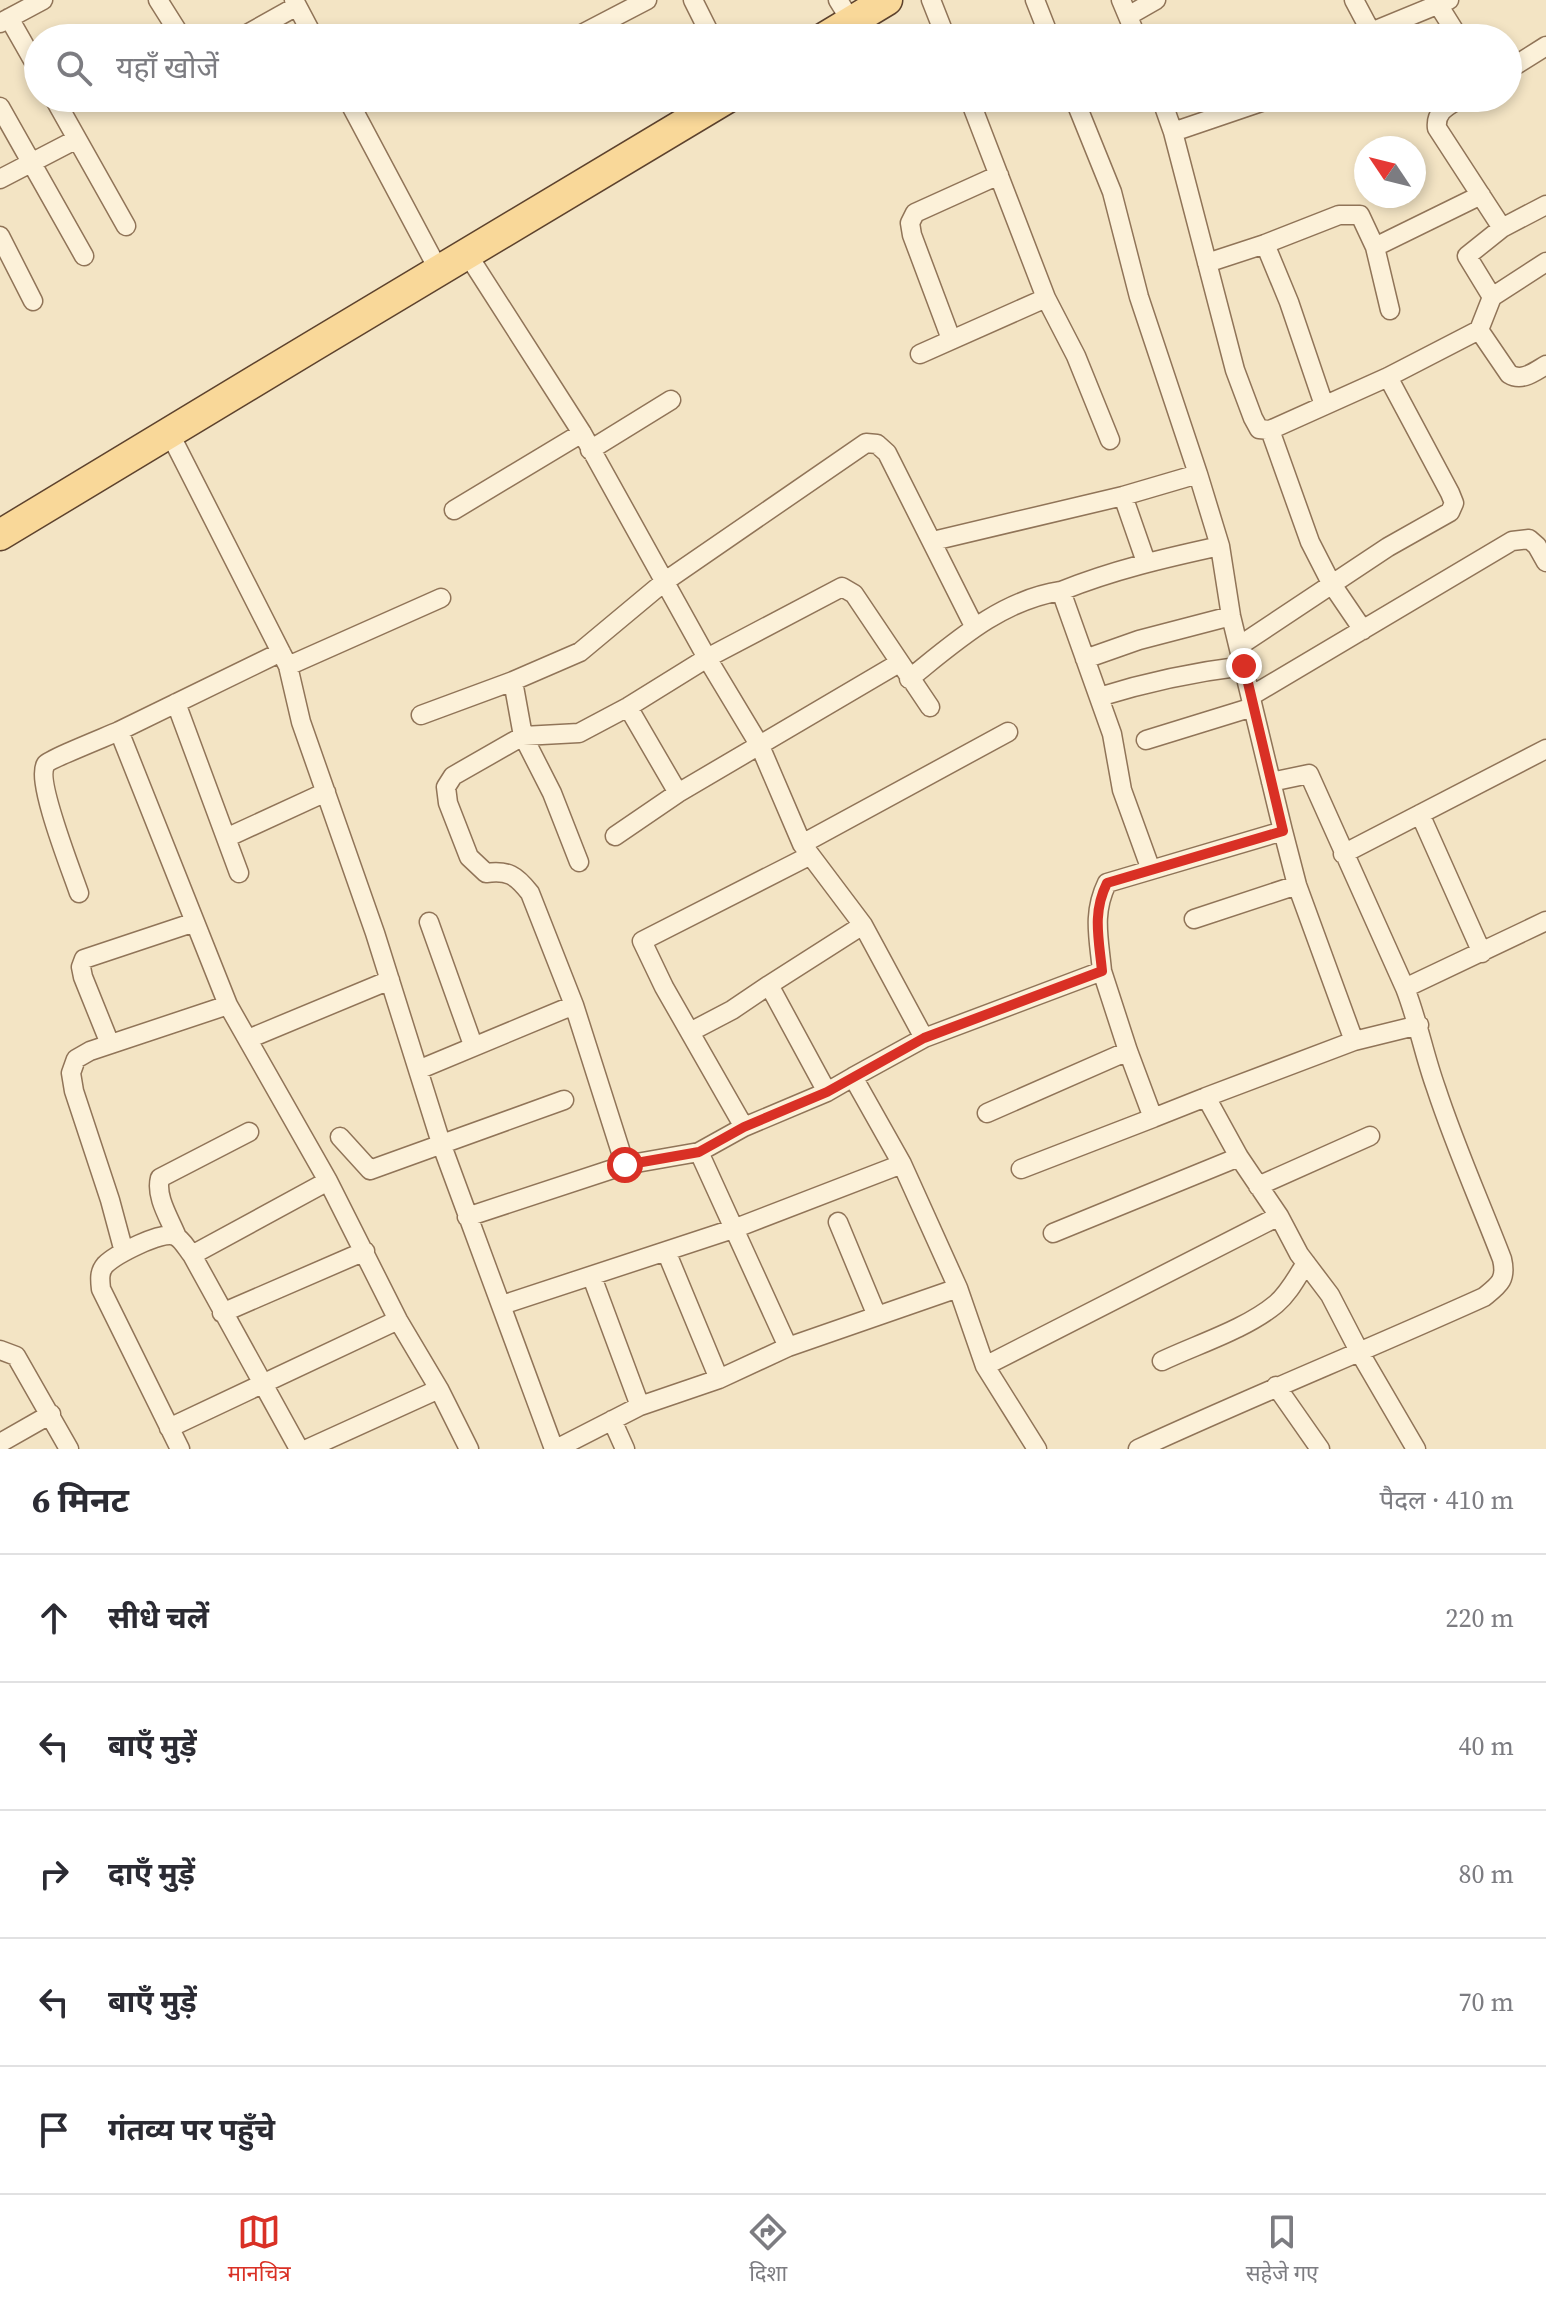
<!DOCTYPE html>
<html lang="hi">
<meta charset="utf-8">
<style>
:root{--surface:#fff;--page:#f7f7f7;--text:#2b2b33;--muted:#7c7c81;--line:#e1e1e2;--accent:#d93025}
body{margin:0;font-family:"Source Serif 4","Noto Sans Devanagari",serif;background:var(--page);color:var(--text)}
.compass{position:absolute;left:1354px;top:136px;width:72px;height:72px;border-radius:50%;background:var(--surface);box-shadow:0 4px 12px #0003;rotate:305deg}
.stop{position:absolute;width:24px;height:24px;margin:-18px;border:6px solid #d93025;border-radius:50%;background:#fff}
.stop.end{background:#d93025;border-color:#fff;box-shadow:0 2px 8px #0008}
.list{margin:0;padding:0;list-style:none}
h2{display:flex;justify-content:space-between;align-items:center;height:104px;margin:0;padding:0 32px;font-size:34px}
h2 small{font-size:26px;font-weight:400;color:var(--muted)}
.list li{display:grid;grid-template-columns:52px 1fr auto;gap:24px;align-items:center;box-sizing:border-box;height:128px;padding:0 32px;border-top:2px solid var(--line)}
.list b{display:block;font-size:30px;white-space:nowrap}
.list em{font-size:26px;font-style:normal;color:var(--muted)}
.icon{flex:none;width:44px;height:44px;fill:none;stroke:currentColor;stroke-width:2;stroke-linecap:round;stroke-linejoin:round}
.map{position:relative;flex:none;width:1546px;height:1449px;overflow:hidden}
.search{position:absolute;background:var(--surface);box-shadow:0 4px 12px #0003;left:24px;right:24px;top:24px;height:88px;display:flex;align-items:center;gap:20px;box-sizing:border-box;padding:0 28px;border-radius:44px;color:var(--muted);font-size:30px}
.sheet{height:744px;background:var(--surface)}
nav{display:flex;justify-content:space-around;align-items:center;box-sizing:border-box;height:112px;border-top:2px solid var(--line);background:var(--surface);font-size:22px;color:var(--muted)}
nav a{display:grid;justify-items:center;gap:4px}
nav .on{color:var(--accent)}
.map>svg:first-child{display:block}
.lines{fill:none;stroke-linecap:round;stroke-linejoin:round}
.minor-casing{stroke:#907458;stroke-width:21}
.primary-casing{stroke:#5d422d;stroke-width:33}
.minor{stroke:#fcf1d9;stroke-width:18}
.primary{stroke:#f9d899;stroke-width:30}
.route{stroke:#d93025;stroke-width:10}
</style>
<div class="map">
<svg width="1546" height="1449" viewBox="0 0 1546 1449">
<rect width="100%" height="100%" fill="#f3e4c4"/>
<g class="lines">
<defs>
<path id="minor" d="M158 0 182 38
M294 0 314 38
M693 0 712 38
M838 0 851 21
M931 0 946 38
M1035 0 1050 38
M1121 0 1137 38
M1354 0 1371 32 1449 0
M1439 6 1459 38
M1128 16 1156 0
M9 18 38 69
M0 23 43 0
M240 38 297 6
M574 38 647 0
M1508 70 1546 46
M54 98 126 226
M347 98 438 269
M969 98 1046 298 1076 356 1110 440
M1074 98 1112 192 1139 297 1198 474
M1161 98 1173 132
M1273 98 1173 132 1235 370 1253 418 1259 429 1270 430 1388 377 1479 330 1492 297 1546 262
M1461 98C1448 106 1435 111 1437 128L1502 228
M0 107 84 256
M0 179 77 139
M0 236 33 301
M1265 244 1289 302 1324 405
M1375 247 1481 195
M466 252 582 433 707 658 760 746 802 844 863 925 924 1038
M1207 263 1265 244 1339 215H1360L1375 247 1390 310
M1492 297 1467 256 1502 228 1546 205
M1479 330 1509 374C1522 382 1534 372 1546 365
M951 339 912 235 910 223 915 213 999 175
M920 354 1046 298
M1270 430 1310 542 1331 583 1363 630
M170 434 288 666 441 598
M590 450 671 400
M1123 496 1146 562
M454 510 582 433
M933 541 1123 496 1198 474 1220 546 1231 616 1283 831
M1061 591C1113 570 1165 558 1220 546
M1239 646 1388 547 1450 512 1454 503 1450 493 1388 377
M281 652 119 731 228 1005 328 1181 398 1320 439 1389 469 1449
M1085 659 1139 640 1231 616
M288 666 301 722 375 933 441 1143 554 1449
M909 679C955 642 1001 600 1061 591L1112 734 1122 790 1151 870
M513 681 523 736 453 776 446 787 448 803 469 857 486 873C508 870 516 875 530 893L574 1005 625 1165 699 1152
M1251 696 1512 541 1529 539 1537 546 1546 562
M1099 697C1147 682 1194 672 1244 666
M176 703 239 873
M628 707 678 793
M421 715 513 681 580 652 664 582 866 443 877 444 887 453 974 626
M1146 740 1253 707
M1420 814 1482 953
M615 836 678 793 899 663
M226 838 326 792
M802 844 1008 732
M1343 854 1546 749
M579 862 552 793 523 736 579 733 628 707 707 658 842 587 854 594 930 707
M79 893C72 872 35 780 46 764 50 759 108 736 119 731
M1194 919 1297 885
M429 922 473 1045
M1102 971 1128 1051 1153 1118 1206 1097 1239 1157 1279 1216 1299 1254 1330 1295 1360 1353 1416 1449
M769 985 863 925
M1405 988 1546 921
M690 1032 732 1010 769 985 827 1092
M248 1039 390 980
M110 1044 83 977 81 967 84 959 195 922
M418 1070 574 1005
M1206 1097 1354 1041 1419 1025
M987 1113 1128 1051
M744 1127 664 987 642 941 809 856
M340 1137 370 1170 564 1100
M1021 1169 1153 1118
M1258 1186 1370 1136
M467 1217 625 1165
M838 1222 877 1316
M1053 1233 1239 1157
M177 1237C170 1219 155 1197 160 1178L249 1132
M666 1251 719 1379
M124 1252 110 1200 74 1091 71 1073 76 1059 90 1051 228 1005
M192 1255 328 1181
M592 1277 640 1406
M502 1305 736 1228 902 1164
M222 1313 365 1251
M788 1347 699 1152 744 1127 827 1092 853 1077
M0 1350 16 1356 69 1449
M1162 1361C1198 1344 1246 1329 1276 1304 1289 1293 1297 1277 1306 1263
M985 1366 1279 1216
M1276 1386 1320 1449
M612 1420 625 1449
M169 1428 398 1320
M0 1443 51 1414
M180 1449 101 1289C100 1280 99 1272 105 1265 115 1255 162 1230 175 1236 182 1239 187 1249 192 1255L299 1449
M307 1449 439 1389
M556 1449 640 1406 719 1379 788 1347 958 1288
M1037 1449 985 1366 958 1288 902 1164 853 1077 924 1038 1102 971C1099 938 1092 914 1107 883L1283 831 1297 885 1354 1041
M1138 1449C1253 1396 1369 1349 1484 1297 1499 1285 1507 1280 1502 1259 1480 1202 1455 1146 1436 1088 1424 1055 1418 1021 1405 988L1309 774 1271 782"/>
<path id="primary" d="M824 38 887 0
M0 535C242 389 484 242 727 98"/>
</defs>
<!-- minor casing -->
<use href="#minor" class="minor-casing"/>
<!-- primary casing -->
<use href="#primary" class="primary-casing"/>
<!-- minor -->
<use href="#minor" class="minor"/>
<!-- primary -->
<use href="#primary" class="primary"/>
</g>
<g class="lines">
<!-- route -->
<path class="route" d="M625 1165 699 1152 744 1127 827 1092 924 1038 1102 971C1099 939 1092 913 1107 883L1283 831 1244 666"/>
</g>
</svg>
<svg class="compass" viewBox="-18 -18 36 36"><path d="M0-13l5 13h-10z" fill="#e53935"/><path d="M0 13l5-13h-10z" fill="#7c7c81"/></svg>
<div class="stop" style="left:625px;top:1165px"></div>
<div class="stop end" style="left:1244px;top:666px"></div>
<div class="search"><svg class="icon" aria-label="search" viewBox="0 0 24 24"><circle cx="10" cy="10" r="6"/><path d="M15 15l6 6"/></svg>यहाँ खोजें</div>
</div>
<section class="sheet">
<h2>6 मिनट<small>पैदल · 410 m</small></h2>
<ul class="list">
<li><svg class="icon" aria-label="ahead" viewBox="0 0 24 24"><path d="M12 20V5M6 11l6-6 6 6"/></svg><div><b>सीधे चलें</b></div><em>220 m</em></li>
<li><svg class="icon" aria-label="left" viewBox="0 0 24 24"><path d="M17 20v-9H6M10 6l-5 5 5 5"/></svg><div><b>बाएँ मुड़ें</b></div><em>40 m</em></li>
<li><svg class="icon" aria-label="right" viewBox="0 0 24 24"><path d="M7 20v-9h11M14 6l5 5-5 5"/></svg><div><b>दाएँ मुड़ें</b></div><em>80 m</em></li>
<li><svg class="icon" aria-label="left" viewBox="0 0 24 24"><path d="M17 20v-9H6M10 6l-5 5 5 5"/></svg><div><b>बाएँ मुड़ें</b></div><em>70 m</em></li>
<li><svg class="icon" aria-label="arrive" viewBox="0 0 24 24"><path d="M6 21V4h12l-3 4 3 4H6"/></svg><div><b>गंतव्य पर पहुँचे</b></div></li>
</ul>
</section>
<nav>
<a class="on"><svg class="icon" aria-label="map" viewBox="0 0 24 24"><path d="M3 6l6-2 6 2 6-2v14l-6 2-6-2-6 2zM9 4v14M15 6v14"/></svg>मानचित्र</a>
<a><svg class="icon" aria-label="directions" viewBox="0 0 24 24"><path d="M12 3l9 9-9 9-9-9zM9 14v-3h6M13 9l2 2-2 2"/></svg>दिशा</a>
<a><svg class="icon" aria-label="saved" viewBox="0 0 24 24"><path d="M7 4h10v16l-5-4-5 4z"/></svg>सहेजे गए</a>
</nav>
